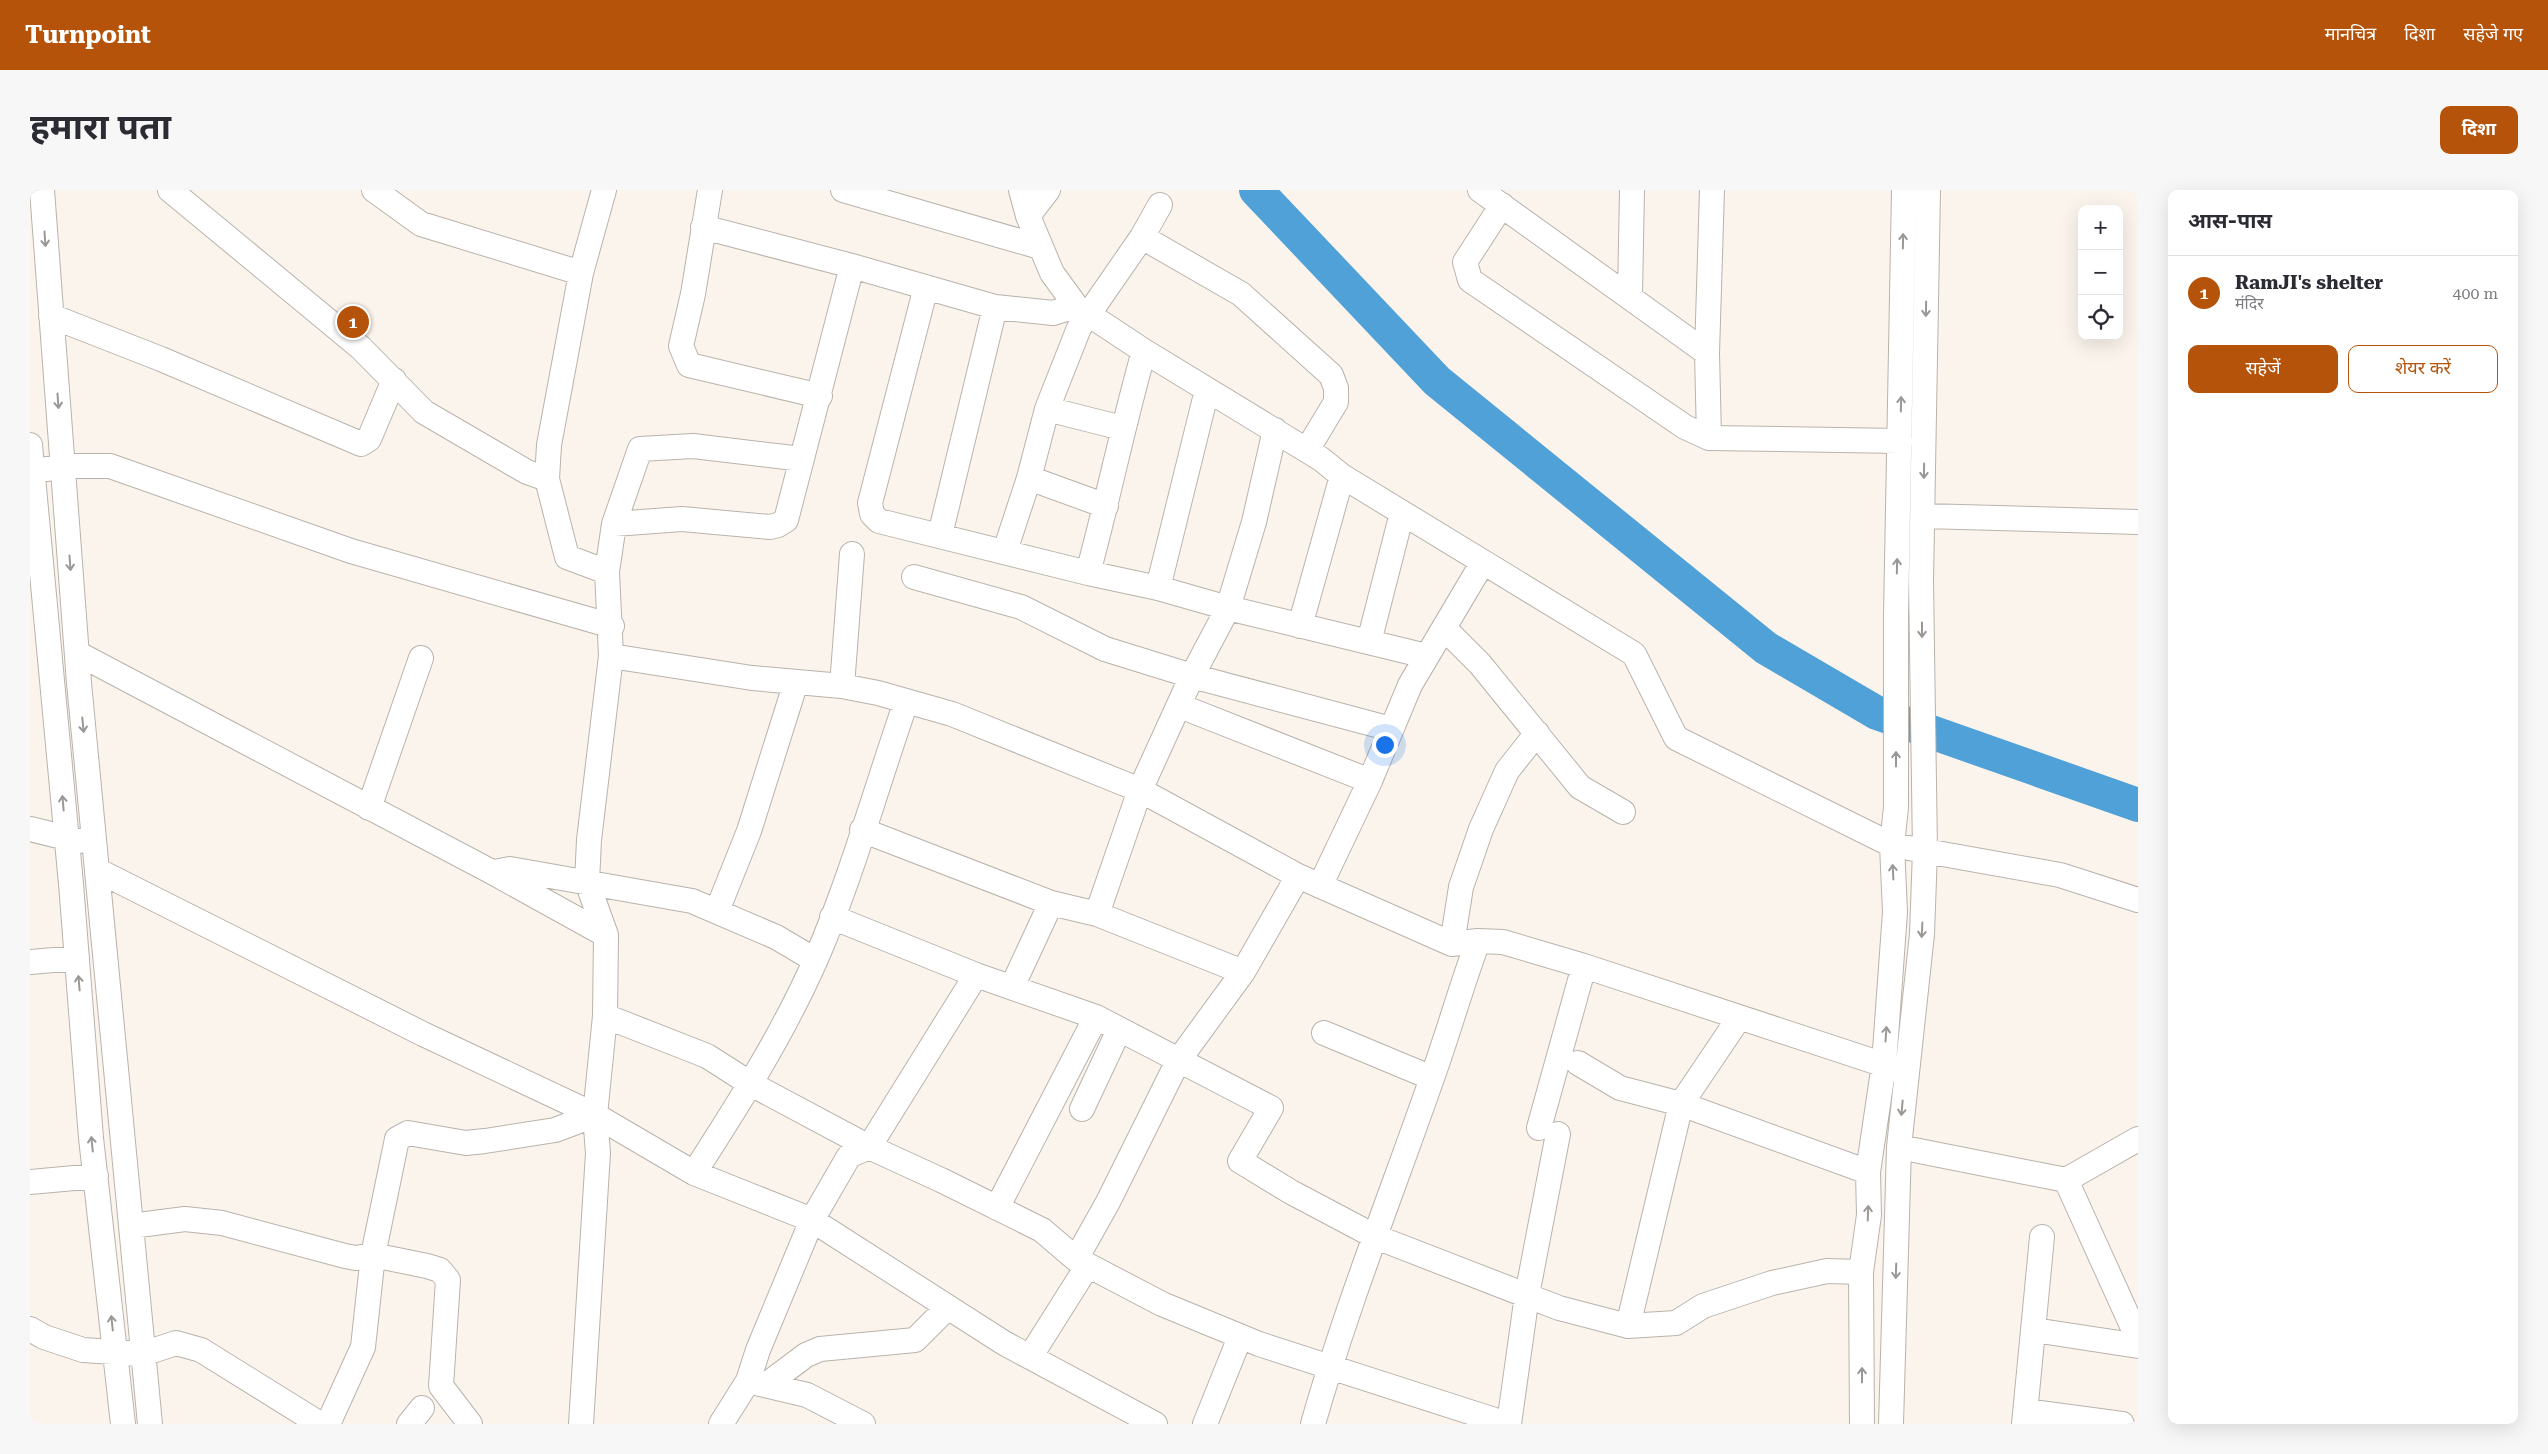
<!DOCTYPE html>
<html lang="hi">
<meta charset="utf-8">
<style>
:root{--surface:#fff;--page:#f7f7f7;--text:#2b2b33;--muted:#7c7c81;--line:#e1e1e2;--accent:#b45309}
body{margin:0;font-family:"Roboto Serif","Noto Sans Devanagari",serif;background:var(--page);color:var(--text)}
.controls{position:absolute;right:15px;top:15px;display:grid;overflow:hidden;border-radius:10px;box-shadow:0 5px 20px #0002}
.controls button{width:45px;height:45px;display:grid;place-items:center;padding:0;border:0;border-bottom:1px solid var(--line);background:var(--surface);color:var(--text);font:25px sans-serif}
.you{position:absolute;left:1354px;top:554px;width:18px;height:18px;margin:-12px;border:4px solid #fff;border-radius:50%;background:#1a73e8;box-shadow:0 0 0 8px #1a73e833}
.badge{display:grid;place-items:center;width:32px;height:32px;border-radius:50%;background:var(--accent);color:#fff;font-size:16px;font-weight:700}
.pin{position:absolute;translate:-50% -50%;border:2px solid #fff;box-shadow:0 1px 5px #0006}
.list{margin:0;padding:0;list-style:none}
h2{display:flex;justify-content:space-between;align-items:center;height:65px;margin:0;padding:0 20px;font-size:21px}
h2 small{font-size:16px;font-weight:400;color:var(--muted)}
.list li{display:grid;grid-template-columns:32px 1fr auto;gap:15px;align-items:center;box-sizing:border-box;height:75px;padding:0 20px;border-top:1px solid var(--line)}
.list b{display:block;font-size:19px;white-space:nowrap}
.list p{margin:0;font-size:16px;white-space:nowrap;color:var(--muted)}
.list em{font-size:16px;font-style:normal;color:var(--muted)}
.actions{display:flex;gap:10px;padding:15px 20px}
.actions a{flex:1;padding:11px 0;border:1px solid var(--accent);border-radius:10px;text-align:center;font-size:18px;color:var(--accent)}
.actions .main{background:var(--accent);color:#fff}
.icon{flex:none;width:28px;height:28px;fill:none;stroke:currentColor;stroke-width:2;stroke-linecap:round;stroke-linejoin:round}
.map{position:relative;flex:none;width:2108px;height:1234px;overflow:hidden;border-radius:10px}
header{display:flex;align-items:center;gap:30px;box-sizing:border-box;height:70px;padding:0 25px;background:var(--accent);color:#fff}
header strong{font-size:24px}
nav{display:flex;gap:28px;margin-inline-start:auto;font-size:18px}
.intro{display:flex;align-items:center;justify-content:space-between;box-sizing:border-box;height:120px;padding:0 30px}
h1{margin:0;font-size:35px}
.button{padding:12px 22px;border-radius:10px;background:var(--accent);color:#fff;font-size:18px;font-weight:700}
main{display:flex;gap:30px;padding:0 30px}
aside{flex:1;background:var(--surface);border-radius:10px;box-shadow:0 5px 20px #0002}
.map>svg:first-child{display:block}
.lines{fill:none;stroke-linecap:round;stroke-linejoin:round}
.river{stroke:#4fa1d7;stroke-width:34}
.minor-casing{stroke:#b9b3ac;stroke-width:26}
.minor{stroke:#fff;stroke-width:24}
.oneway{stroke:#999897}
</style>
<header>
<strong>Turnpoint</strong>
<nav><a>मानचित्र</a><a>दिशा</a><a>सहेजे गए</a></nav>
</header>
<div class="intro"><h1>हमारा पता</h1><a class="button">दिशा</a></div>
<main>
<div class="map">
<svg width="2108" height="1234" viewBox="0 0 2108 1234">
<rect width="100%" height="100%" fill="#fbf4ec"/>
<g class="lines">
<!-- river -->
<path class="river" d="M1226 0 1407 191 1736 458 1847 523 2108 615"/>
<defs>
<path id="minor" d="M12 0 49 493 120 1234
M140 0 331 158 394 222 497 282 517 289
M344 0 391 34 551 83
M574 0 551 83 519 255 517 289 537 367 577 382
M680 0 663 104 651 156 659 175 790 206
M813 0 1010 57
M991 0 998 26 1022 83 1046 116 1114 161 1291 269 1312 286 1604 464 1646 548 1862 655 2030 685 2108 710
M1450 0 1677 163
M1472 15 1435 72 1440 90 1655 237 1679 248 1870 251
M998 26 1018 0
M673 37 822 76 965 117 1023 123 1046 116
M1112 47 1211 104 1301 185 1306 198V212L1277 260
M896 97 840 313 842 324 849 331 1058 383 1128 398 1198 418 1396 466
M1600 105 1602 0
M21 126 131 169 331 254 339 249 364 190
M1017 219 1092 238
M1679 248 1677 163 1682 0
M0 255 41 694 61 948 93 1234
M17 279 33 276H80L321 361 582 436
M999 288 1076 316
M1894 326 2108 332
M584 334 652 329 740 337 748 335 756 330 822 76
M910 345 965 117
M975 361 999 288 1017 219 1049 138 1112 47 1130 15
M1058 383C1078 309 1093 235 1114 161
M884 387 991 417 1075 459 1162 486 1361 539
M1128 398 1177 200
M1270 436 1312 286
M1414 438 1450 474 1550 597 1593 622
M1339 452 1372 323
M47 463 462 682 576 745
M581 466 722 488 812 496 848 503 922 524 1110 600 1268 686 1422 754 1448 751 1473 752 1554 776 1876 882
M812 496 822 364
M1150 516 1340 591
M339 618 391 468
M0 639 49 651
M832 640 1021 713 1067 724 1110 600 1162 486 1198 418 1224 332 1245 240
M67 680 393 844 565 925 664 983 782 1030 974 1153 1125 1234
M464 682 480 679 662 711 746 747 785 770
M1290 696 1340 591 1380 495 1453 372
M687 721 719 641 766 492
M1067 724 1213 782
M802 727 946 785 1066 827 1241 918 1210 971 1261 1002 1346 1047 1529 1118 1598 1136 1646 1133 1673 1116 1742 1093 1797 1081 1831 1082
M1422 754 1431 697 1451 639 1477 581 1507 543
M0 772 47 768
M982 797 1021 713
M575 826 677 866 721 894 839 957 911 990 1012 1040 1046 1069 1132 1114 1229 1154 1477 1234
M1294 843 1402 888
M1548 873 1590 898 1651 914 1838 982
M1052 919 1089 840
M1509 938 1554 776
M1869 957 2036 990 2108 1149
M664 983C708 915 753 844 786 769 822 686 846 598 876 512
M2036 990 2108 949
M0 992 66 986
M967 1018 1066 827
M101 1036 155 1029 192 1033 315 1066 326 1068 343 1065 397 1076 410 1080 418 1090 411 1196 440 1234
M1046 1069 1078 1012 1148 871 1213 782 1268 686
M1598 1136 1651 914 1709 828
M0 1139 14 1147 53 1160 113 1164 146 1153 171 1160 290 1234
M2004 1140 2108 1156
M1000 1167 1058 1075
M718 1191 728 1160 782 1030 819 966 839 957 946 785
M736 1195 776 1165 790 1159 885 1150 918 1117
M1996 1221 2092 1234
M298 1234 333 1157 343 1065 367 949 378 943 436 953 455 951 525 940 565 925
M379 1234 392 1218
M551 1234 568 963 565 925 575 826 576 745 557 692 559 650 581 466 577 382 584 334 610 259 663 256 772 269
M691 1234 718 1191 777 1205 833 1234
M1175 1234 1210 1147
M1283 1234C1316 1118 1361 1005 1401 891 1418 844 1431 797 1448 751
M1479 1234 1497 1105 1528 944
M1832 1234 1831 1082 1839 1025 1838 982 1854 874 1865 722 1862 655 1866 617V425L1874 0
M1861 1234 1869 957 1892 744 1895 661 1891 391 1898 0
M1994 1234 2012 1047"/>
</defs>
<!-- minor casing -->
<use href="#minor" class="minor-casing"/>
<!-- minor -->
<use href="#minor" class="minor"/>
</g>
<!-- one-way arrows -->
<defs><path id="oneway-shaft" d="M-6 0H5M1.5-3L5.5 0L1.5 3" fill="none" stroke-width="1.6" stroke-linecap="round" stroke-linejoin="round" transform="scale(1.25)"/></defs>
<g class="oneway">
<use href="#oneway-shaft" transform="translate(15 49) rotate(86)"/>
<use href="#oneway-shaft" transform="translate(1873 51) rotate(-89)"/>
<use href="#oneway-shaft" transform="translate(1896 119) rotate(91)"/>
<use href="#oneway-shaft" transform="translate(28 211) rotate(86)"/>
<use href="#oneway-shaft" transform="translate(1871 214) rotate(-89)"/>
<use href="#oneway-shaft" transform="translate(1894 281) rotate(91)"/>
<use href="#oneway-shaft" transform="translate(40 373) rotate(86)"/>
<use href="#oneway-shaft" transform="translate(1867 376) rotate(-89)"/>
<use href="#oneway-shaft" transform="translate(1892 440) rotate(90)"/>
<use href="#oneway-shaft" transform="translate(53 535) rotate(84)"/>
<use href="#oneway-shaft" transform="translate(1866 569) rotate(-90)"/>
<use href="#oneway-shaft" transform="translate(33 613) rotate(-95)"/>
<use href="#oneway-shaft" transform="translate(1863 682) rotate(-93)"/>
<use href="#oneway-shaft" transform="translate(1892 740) rotate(93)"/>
<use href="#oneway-shaft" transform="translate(49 793) rotate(-95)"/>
<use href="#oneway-shaft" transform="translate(1856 844) rotate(-86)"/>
<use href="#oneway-shaft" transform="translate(1872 918) rotate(95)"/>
<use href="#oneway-shaft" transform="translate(62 954) rotate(-96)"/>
<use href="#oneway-shaft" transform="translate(1838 1023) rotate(-88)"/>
<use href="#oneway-shaft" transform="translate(1866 1081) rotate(92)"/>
<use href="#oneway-shaft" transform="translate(82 1133) rotate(-96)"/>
<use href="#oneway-shaft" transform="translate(1832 1185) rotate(-90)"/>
</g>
</svg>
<div class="controls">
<button>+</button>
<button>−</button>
<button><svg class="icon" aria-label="locate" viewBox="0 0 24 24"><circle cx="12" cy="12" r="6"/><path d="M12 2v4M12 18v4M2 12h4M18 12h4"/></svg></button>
</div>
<div class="you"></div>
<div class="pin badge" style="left:323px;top:132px">1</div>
</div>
<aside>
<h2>आस-पास<small></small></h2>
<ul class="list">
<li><span class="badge">1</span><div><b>RamJI's shelter</b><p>मंदिर</p></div><em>400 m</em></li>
</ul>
<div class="actions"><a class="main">सहेजें</a><a>शेयर करें</a></div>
</aside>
</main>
